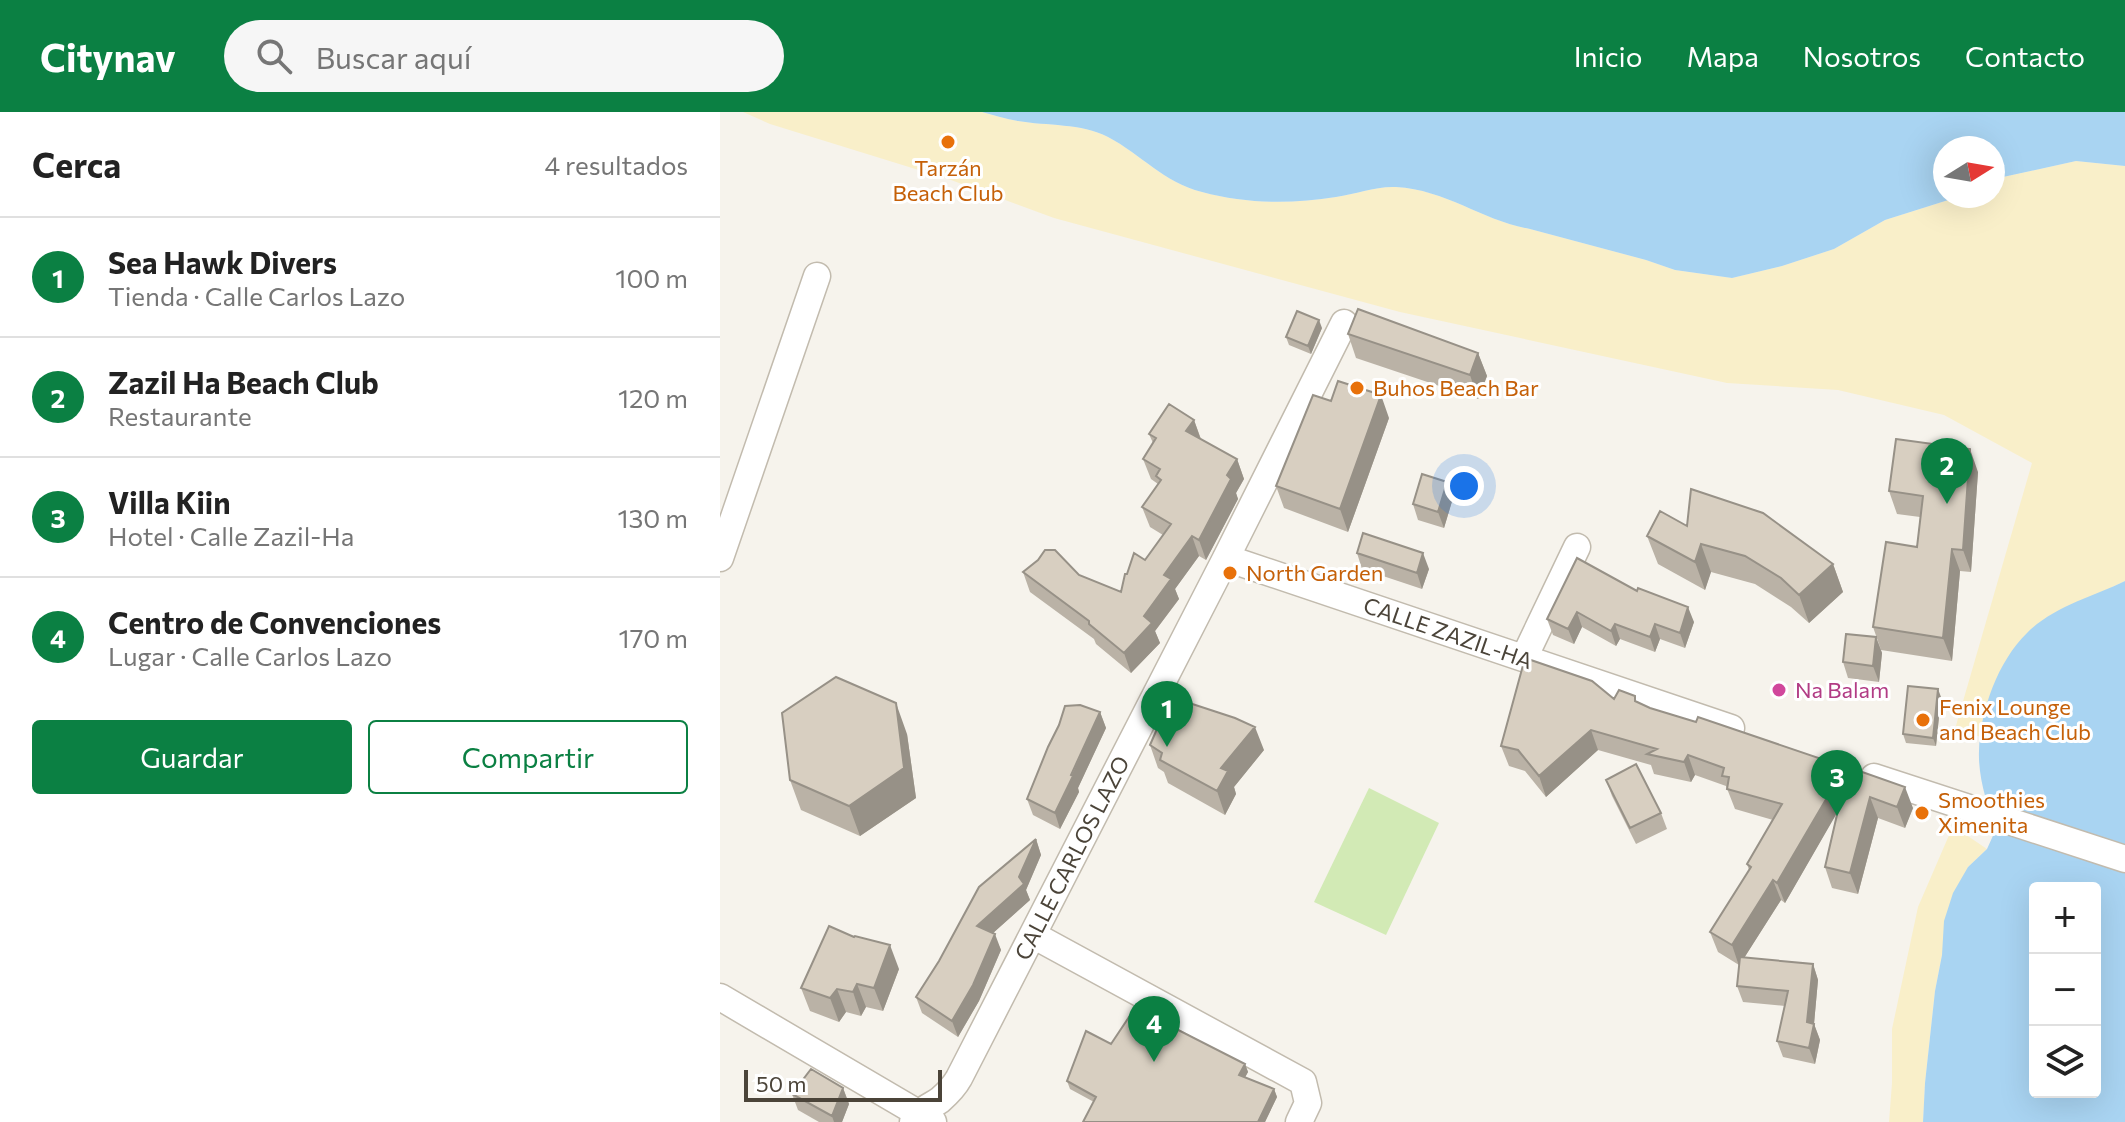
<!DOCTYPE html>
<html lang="es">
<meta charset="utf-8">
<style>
:root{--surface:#fff;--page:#f6f6f6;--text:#222;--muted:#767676;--line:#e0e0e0;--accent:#0b8043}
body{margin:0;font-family:Commissioner,sans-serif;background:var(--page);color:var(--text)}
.controls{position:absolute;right:24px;bottom:24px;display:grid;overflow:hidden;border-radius:8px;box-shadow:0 8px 32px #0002}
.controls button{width:72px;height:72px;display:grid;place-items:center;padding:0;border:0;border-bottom:2px solid var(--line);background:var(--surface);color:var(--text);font:40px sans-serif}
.compass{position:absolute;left:1213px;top:24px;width:72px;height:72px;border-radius:50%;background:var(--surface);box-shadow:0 8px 32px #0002;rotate:79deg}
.scale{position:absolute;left:24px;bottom:20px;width:198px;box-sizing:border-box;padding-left:8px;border:4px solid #4b4439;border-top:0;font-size:22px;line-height:28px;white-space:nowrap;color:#4b4439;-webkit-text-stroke:6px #fff;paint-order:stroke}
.you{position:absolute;left:744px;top:374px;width:28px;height:28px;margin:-20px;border:6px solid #fff;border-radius:50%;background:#1a73e8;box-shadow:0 0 0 12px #1a73e833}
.badge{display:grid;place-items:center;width:52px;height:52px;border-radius:50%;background:var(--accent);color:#fff;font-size:26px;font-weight:700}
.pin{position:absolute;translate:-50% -66px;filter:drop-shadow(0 2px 4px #0008)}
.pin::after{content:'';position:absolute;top:42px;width:28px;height:24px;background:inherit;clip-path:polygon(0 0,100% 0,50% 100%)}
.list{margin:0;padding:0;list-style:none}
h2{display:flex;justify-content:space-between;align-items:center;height:104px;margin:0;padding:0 32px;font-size:34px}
h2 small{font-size:26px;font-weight:400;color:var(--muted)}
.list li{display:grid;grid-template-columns:52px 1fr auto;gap:24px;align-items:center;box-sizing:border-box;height:120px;padding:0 32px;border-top:2px solid var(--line)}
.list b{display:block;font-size:30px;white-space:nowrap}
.list p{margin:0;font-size:26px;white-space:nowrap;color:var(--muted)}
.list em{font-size:26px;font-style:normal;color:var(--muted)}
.actions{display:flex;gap:16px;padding:24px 32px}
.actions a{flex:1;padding:18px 0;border:2px solid var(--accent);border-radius:8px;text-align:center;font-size:28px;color:var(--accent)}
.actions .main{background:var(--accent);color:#fff}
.icon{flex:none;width:44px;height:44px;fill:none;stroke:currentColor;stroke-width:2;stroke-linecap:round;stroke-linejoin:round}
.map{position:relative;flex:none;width:1405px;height:1010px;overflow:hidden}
header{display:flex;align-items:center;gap:48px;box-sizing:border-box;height:112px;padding:0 40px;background:var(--accent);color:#fff}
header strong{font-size:38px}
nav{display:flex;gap:44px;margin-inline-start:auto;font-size:28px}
.search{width:560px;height:72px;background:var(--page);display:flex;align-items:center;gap:20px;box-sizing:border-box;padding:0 28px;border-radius:44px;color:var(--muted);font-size:30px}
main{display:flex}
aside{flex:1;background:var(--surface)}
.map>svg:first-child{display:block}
.green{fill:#d2eab5}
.sand{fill:#f9efc9}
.water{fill:#a9d4f2;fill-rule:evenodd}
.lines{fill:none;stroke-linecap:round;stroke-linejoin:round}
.minor-casing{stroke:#c2bbae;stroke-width:29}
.minor{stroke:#fff;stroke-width:26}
.wall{fill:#bab2a6}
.shaded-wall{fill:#979187}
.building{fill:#d8cfc1;stroke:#979187;stroke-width:2}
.food-dot{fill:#e8710a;stroke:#fff;stroke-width:3}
.hotel-dot{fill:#d1479c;stroke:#fff;stroke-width:3}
.labels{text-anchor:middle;stroke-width:6;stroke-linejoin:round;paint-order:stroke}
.food-label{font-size:22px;fill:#c56008;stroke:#fff;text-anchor:start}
.street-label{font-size:22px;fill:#4b4439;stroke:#fff}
.hotel-label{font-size:22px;fill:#b23c85;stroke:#fff;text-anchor:start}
</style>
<header>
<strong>Citynav</strong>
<div class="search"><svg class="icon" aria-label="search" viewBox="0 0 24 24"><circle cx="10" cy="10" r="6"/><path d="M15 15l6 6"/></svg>Buscar aquí</div>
<nav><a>Inicio</a><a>Mapa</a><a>Nosotros</a><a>Contacto</a></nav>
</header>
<main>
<aside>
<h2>Cerca<small>4 resultados</small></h2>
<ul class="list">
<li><span class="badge">1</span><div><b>Sea Hawk Divers</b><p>Tienda · Calle Carlos Lazo</p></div><em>100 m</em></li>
<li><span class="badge">2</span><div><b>Zazil Ha Beach Club</b><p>Restaurante</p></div><em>120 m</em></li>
<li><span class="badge">3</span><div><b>Villa Kiin</b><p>Hotel · Calle Zazil-Ha</p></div><em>130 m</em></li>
<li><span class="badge">4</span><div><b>Centro de Convenciones</b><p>Lugar · Calle Carlos Lazo</p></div><em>170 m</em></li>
</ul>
<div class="actions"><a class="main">Guardar</a><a>Compartir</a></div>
</aside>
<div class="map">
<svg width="1405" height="1010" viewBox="0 0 1405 1010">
<rect width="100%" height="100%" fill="#f6f3ec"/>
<!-- green -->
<path class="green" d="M649 676 719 711 666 823 594 790Z"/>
<!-- sand -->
<path class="sand" d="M23 0H262C274 3 286 7 298 9 327 14 361 11 388 25 422 43 443 70 482 80 526 92 572 92 616 85 636 82 656 74 676 75 727 78 763 109 810 117L926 148 955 158 1012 166 1062 154 1114 137 1165 108 1241 84H1273V70L1283 65 1356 49 1405 54V469L1392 475 1269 588 1261 625 1235 617 1312 351 1224 303 1118 278 1007 271 680 200 334 106 231 68 50 12Z
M1233 714 1267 737 1248 755 1222 843 1215 879 1205 971 1203 1010H1169L1172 971V917L1198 795Z"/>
<!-- water -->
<path class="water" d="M262 0H1405V54L1356 49 1283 65 1273 70V36H1225V84H1241L1165 108 1114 137 1062 154 1012 166 955 158 926 148 810 117C763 109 727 78 676 75 656 74 636 82 616 85 572 92 526 92 482 80 443 70 422 43 388 25 361 11 327 14 298 9 286 7 274 3 262 0Z
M1405 469V1010H1203L1205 971 1215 879 1222 843 1224 809 1233 781 1248 755 1267 737 1276 717C1267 693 1258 665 1259 639 1260 599 1278 549 1307 521 1334 494 1372 485 1405 469ZM1315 776H1375V980H1315Z"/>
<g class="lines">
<defs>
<path id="minor" d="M0 446 97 164
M506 446 1011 616
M804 546 857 435
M1154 665 1405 747
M313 823 583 970 588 991 579 1010
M0 885 213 1010
M193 1010C199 998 210 995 220 988 228 981 234 975 239 966L506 446 624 211"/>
</defs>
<!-- minor casing -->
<use href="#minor" class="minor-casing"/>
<!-- minor -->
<use href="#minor" class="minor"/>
</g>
<!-- wall -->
<path class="wall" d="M602 216 591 242 569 233 566 225Z
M628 222 758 241 767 264 758 287 636 246Z
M669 306 628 420 564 396 556 374Z
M474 308 481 327 517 347 524 367 516 381 518 387 486 448 479 444 455 477 459 487 435 519 440 531 411 561 376 532 374 527 310 480 303 460 359 463 401 480 407 462 425 448 443 423 430 415 422 395 438 372 431 367 423 347 433 331 429 322Z
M1258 360 1251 460 1240 459 1232 549 1161 538 1153 515 1197 435 1200 405 1177 402 1169 379Z
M727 370 733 386 724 416 698 408 693 392Z
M967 414 1113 452 1123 480 1089 511 1071 495 1035 472 991 460 985 478 938 452 927 424Z
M637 441 709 457 702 477 642 457Z
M857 446 974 510 965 536 940 527 935 540 900 527 896 534 862 515 854 532 833 523 827 507Z
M1156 525 1162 541 1159 570 1128 566 1123 550Z
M1221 585 1216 634 1186 631 1183 622Z
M894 587 917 590 930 596 1127 660 1193 696 1185 716 1158 706 1138 782 1112 776 1105 755 1117 700 1065 791 1061 788 1024 846 1093 852 1098 868 1094 912 1100 928 1095 952 1063 945 1057 929 1065 894 1023 890 1017 874 1019 853 998 840 990 820 1029 758 1027 752 1053 708 1015 697 1006 674 975 663 971 670 934 662 931 653 878 638 826 685 805 659 789 654 781 634Z
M380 600 386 616 358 676 359 680 340 717 313 703 307 687Z
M187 622 196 686 140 724 81 698 70 668Z
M430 633 544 638 514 675 516 682 505 703 448 671 444 660 438 656Z
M886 668 941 701 947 717 916 732 892 684Z
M316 727 321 743 306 778 310 788 273 821 281 838 259 889 238 925 202 901 196 885Z
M179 857 163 899 146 895 141 904 126 900 119 910 90 899 81 876Z
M391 932 525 952 528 960 525 965 554 977 557 985 545 1010H363L374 990 350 977 347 969Z
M123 976 129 992 122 1010H99L78 998 72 982Z"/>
<!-- shaded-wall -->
<path class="shaded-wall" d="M599 208 602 216 591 242 588 234Z
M758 241 767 264 758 287 750 263Z
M661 283 669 306 628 420 620 397Z
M474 308 481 328 466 319Z
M1250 337 1258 360 1251 460 1243 438Z
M517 347 524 367 516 381 518 387 486 448 479 428 507 363Z
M727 370 733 386 724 416 718 400Z
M472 424 479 444 455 477 459 487 435 519 440 531 411 561 404 541 424 504 444 463Z
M981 432 991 460 985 478 975 450Z
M1232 437 1240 459 1232 549 1223 526Z
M703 441 709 457 702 477 697 461Z
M1113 452 1123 480 1089 511 1079 483Z
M968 495 974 510 965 536 960 521Z
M857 500 862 515 854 532 848 517Z
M895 512 900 527 896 534 891 519Z
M935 512 940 527 935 540 930 525Z
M1156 525 1162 541 1159 570 1153 554Z
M1218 577 1221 585 1216 634 1213 626Z
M176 591 187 622 196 686 140 724 129 694Z
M380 600 386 616 358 676 359 680 340 717 335 701Z
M535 615 544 638 514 675 516 682 505 703 497 679 501 656Z
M871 618 878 638 826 685 819 664Z
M968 643 975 663 971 670 964 650Z
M1125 655 1132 675 1065 791 1057 771Z
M1185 675 1193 696 1185 716 1177 695Z
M1150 685 1158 706 1138 782 1130 761Z
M316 727 321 743 306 778 310 788 263 830 257 814 299 765Z
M1053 768 1061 788 1019 854 1012 833Z
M275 822 281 838 259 889 238 925 232 909Z
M170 833 179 857 163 899 154 876Z
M1093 852 1098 868 1094 912 1100 928 1095 952 1089 936 1087 910Z
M137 872 146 895 141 904 133 880Z
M117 877 126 900 119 910 110 886Z
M525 952 528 960 522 971 519 963Z
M123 976 129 992 122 1010H114L112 1004Z
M554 977 557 985 545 1010H538Z"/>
<!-- building -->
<path class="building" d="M638 197 758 241 750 263 628 222Z
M577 199 599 208 588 234 566 225Z
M618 269 661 283 620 397 556 374 593 283 611 289Z
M449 292 474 308 466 319 517 347 507 363 511 367 479 428 472 424 444 463 451 467 424 504 432 511 404 541 369 512V509L303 460 318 448 325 438H335L359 463 401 480 405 462H407L414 441 425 448 451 412 422 395 441 368 436 364 440 357 423 347 436 326 429 322Z
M1176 327 1250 337 1243 438 1232 437 1223 526 1153 515 1166 430 1197 435 1203 384 1169 379Z
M702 362 727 370 718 400 693 392Z
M971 377 1043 401 1113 452 1079 483 1061 466 1025 444 981 432 975 450 927 424 940 399 967 414Z
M643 421 703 441 697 461 637 441Z
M857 446 917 479 918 476 968 495 960 521 935 512 930 525 895 512 891 519 857 500 848 517 827 507Z
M1126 522 1156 525 1153 554 1123 550Z
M805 546 872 569 894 587 899 578 915 584V589L930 596 976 610 978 605 1125 655 1057 771 1053 768 1012 833 990 820 1031 755 1027 752 1062 692 1007 677 1009 665 1002 664 1004 656 968 643 964 650 927 642 937 637 871 618 819 664 798 638 781 634Z
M116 565 176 591 184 656 129 694 70 668 62 601Z
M1188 574 1218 577 1213 626 1183 622Z
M451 585 515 606 535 615 501 656 508 659 497 679 440 648 442 641 430 633Z
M360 593 380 600 351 663 353 664 335 701 307 687 328 635 339 613 345 594Z
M916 652 941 701 910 716 886 668Z
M1128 655 1185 675 1177 695 1150 685 1130 761 1105 755Z
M316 727 299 765 304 772 257 814 275 822 253 873 232 909 196 885 219 849 259 775Z
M109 814 134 825 135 824 170 833 154 876 137 872 133 880 117 877 110 886 81 876Z
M1020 845 1093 852 1087 910 1094 912 1089 936 1057 929 1068 879 1017 874Z
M415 896 525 952 519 963 554 977 538 1010H363L376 985 347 969 366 919 391 932Z
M91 957 123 976 112 1004 72 982Z"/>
<!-- markers -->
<g class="food-dot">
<circle cx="228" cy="30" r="8"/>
<circle cx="637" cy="276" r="8"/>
<circle cx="510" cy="461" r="8"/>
<circle cx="1203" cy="608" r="8"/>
<circle cx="1202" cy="701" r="8"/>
</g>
<circle class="hotel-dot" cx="1059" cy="578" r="8"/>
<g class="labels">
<!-- food labels -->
<g class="food-label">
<text x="228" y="64" text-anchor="middle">Tarzán<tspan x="228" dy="25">Beach Club</tspan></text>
<text x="653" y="284">Buhos Beach Bar</text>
<text x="526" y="469">North Garden</text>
<text x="1219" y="603">Fenix Lounge<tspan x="1219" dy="25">and Beach Club</tspan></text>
<text x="1218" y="696">Smoothies<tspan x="1218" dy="25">Ximenita</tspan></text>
</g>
<!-- street labels -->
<g class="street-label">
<text transform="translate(728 521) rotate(19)" y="8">CALLE ZAZIL-HA</text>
<text transform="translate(352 746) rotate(-63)" y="8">CALLE CARLOS LAZO</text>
</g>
<!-- hotel labels -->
<g class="hotel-label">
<text x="1075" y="586">Na Balam</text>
</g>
</g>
</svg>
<div class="controls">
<button>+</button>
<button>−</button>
<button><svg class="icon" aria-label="layers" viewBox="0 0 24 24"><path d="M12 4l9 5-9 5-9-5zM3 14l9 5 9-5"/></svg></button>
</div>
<svg class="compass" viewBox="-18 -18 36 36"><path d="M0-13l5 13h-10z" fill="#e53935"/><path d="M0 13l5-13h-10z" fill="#767676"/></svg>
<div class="scale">50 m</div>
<div class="you"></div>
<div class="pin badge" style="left:447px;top:635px">1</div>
<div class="pin badge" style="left:1227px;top:392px">2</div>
<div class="pin badge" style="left:1117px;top:704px">3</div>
<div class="pin badge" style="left:434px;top:950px">4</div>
</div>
</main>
